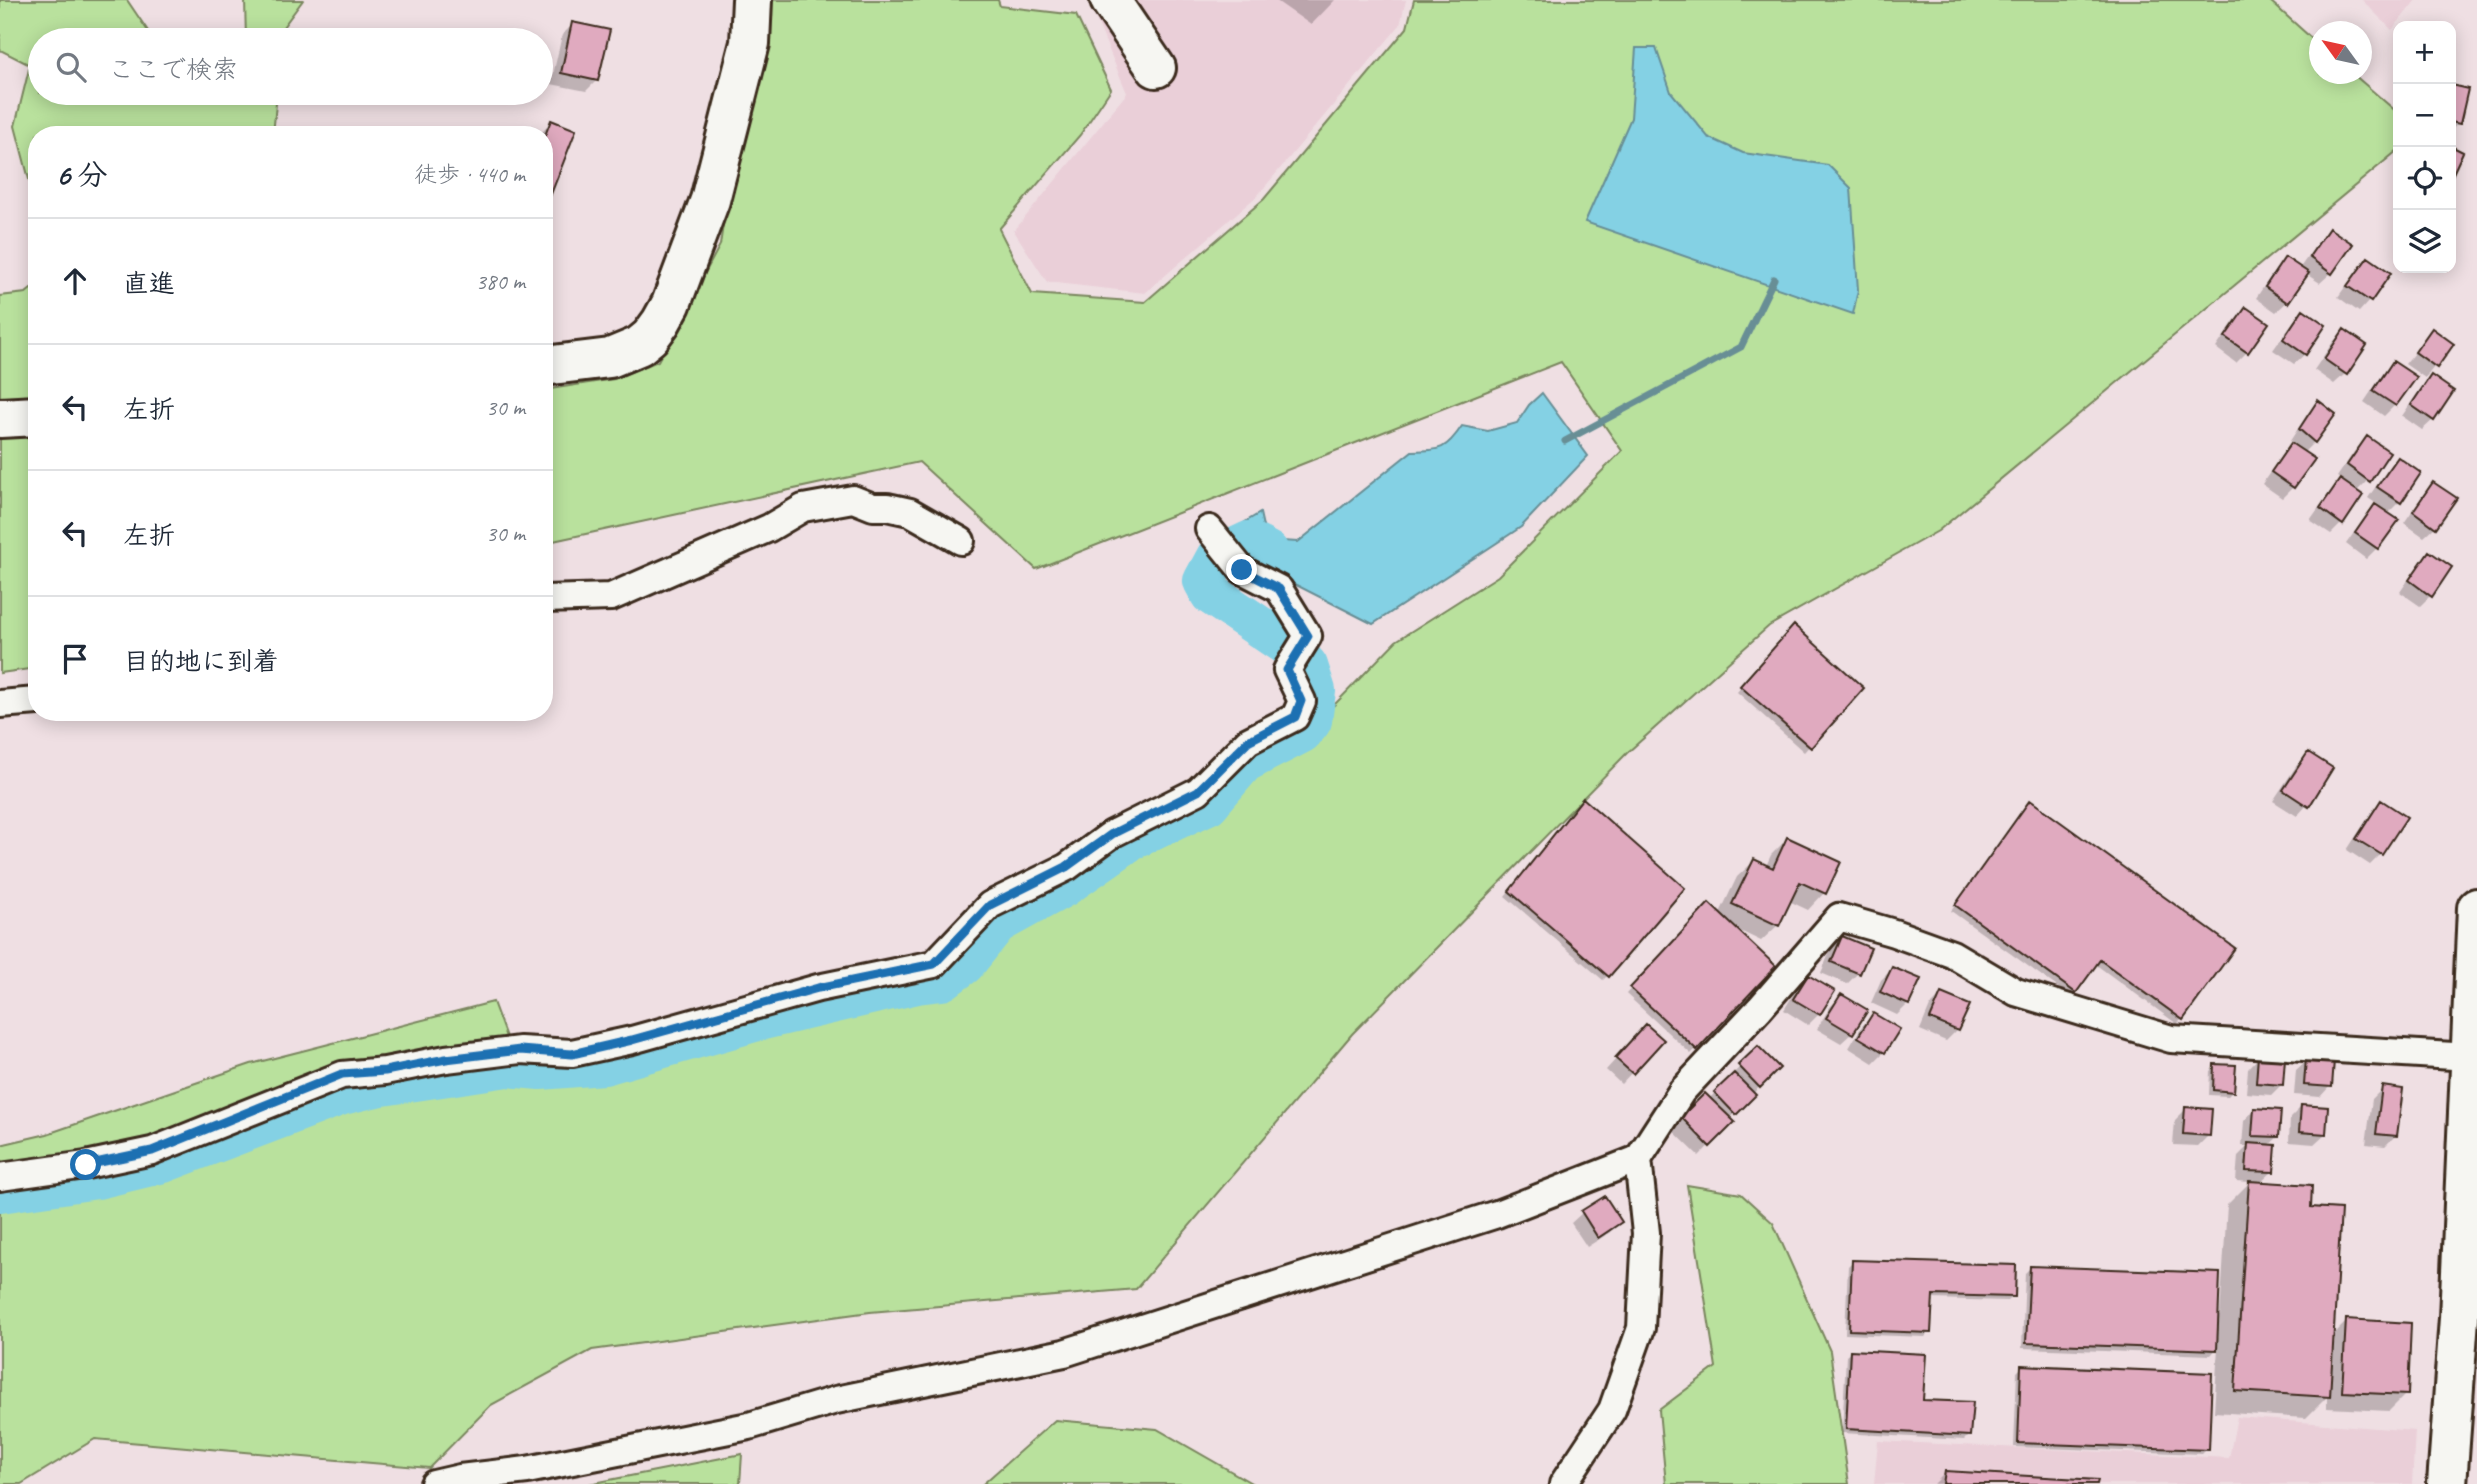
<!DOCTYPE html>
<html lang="ja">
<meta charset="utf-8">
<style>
:root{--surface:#fff;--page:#f6f6f7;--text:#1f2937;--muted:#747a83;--line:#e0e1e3}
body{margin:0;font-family:Caveat,"Klee One",sans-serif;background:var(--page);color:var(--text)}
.controls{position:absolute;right:21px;top:21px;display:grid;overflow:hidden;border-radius:14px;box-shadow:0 4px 18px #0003}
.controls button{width:63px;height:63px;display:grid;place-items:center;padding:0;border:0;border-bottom:2px solid var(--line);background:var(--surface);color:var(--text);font:35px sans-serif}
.compass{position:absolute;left:2309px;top:21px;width:63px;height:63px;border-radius:50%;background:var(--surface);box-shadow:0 4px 18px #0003;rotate:303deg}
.stop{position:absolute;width:21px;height:21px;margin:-16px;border:5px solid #1f6fb2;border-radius:50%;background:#fff}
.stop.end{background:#1f6fb2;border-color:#fff;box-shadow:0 2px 7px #0008}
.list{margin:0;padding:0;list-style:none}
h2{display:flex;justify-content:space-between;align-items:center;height:91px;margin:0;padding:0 28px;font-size:30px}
h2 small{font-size:23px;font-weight:400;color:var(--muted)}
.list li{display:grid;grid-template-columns:46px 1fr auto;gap:21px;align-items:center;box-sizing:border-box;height:126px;padding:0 28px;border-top:2px solid var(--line)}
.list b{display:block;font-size:26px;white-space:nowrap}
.list em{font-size:23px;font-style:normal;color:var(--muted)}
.icon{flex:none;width:38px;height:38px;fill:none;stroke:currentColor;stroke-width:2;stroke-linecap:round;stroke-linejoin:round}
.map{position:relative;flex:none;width:2477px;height:1484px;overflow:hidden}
.search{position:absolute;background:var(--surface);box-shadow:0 4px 18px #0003;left:28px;top:28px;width:525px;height:77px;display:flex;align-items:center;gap:18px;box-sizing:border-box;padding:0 24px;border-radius:38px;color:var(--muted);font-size:26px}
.panel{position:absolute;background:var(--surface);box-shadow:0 4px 18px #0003;left:28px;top:126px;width:525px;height:595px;border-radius:28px}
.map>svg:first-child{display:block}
.built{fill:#eacfd8}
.green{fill:#b9e19d;stroke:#7a865e;stroke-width:2}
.water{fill:#84d1e4;stroke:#678e95;stroke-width:2}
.shadow{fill:#0003}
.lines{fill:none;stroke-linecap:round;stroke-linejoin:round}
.stream{stroke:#678e95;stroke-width:7}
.river{stroke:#84d1e4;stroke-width:42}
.building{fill:#e0aabf;stroke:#3b2a1e;stroke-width:2}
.street-casing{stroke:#3b2a1e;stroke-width:32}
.secondary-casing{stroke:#3b2a1e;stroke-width:44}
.street{stroke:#f6f6f2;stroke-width:26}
.secondary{stroke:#f6f6f2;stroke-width:38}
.route{stroke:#1f6fb2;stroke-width:9}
</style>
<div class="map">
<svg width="2477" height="1484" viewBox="0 0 2477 1484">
<rect width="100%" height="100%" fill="#efdfe3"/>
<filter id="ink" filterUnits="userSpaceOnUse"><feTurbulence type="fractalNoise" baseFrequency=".0143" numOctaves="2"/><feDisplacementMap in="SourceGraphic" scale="14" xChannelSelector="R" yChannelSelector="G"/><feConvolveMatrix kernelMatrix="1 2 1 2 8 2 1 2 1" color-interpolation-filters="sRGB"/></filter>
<g filter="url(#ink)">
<!-- built -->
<path class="built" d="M1088 0H1406L1400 25 1258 195 1145 293 1047 282 1014 231 1127 93Z
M2362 0H2416L2392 30Z
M2237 1417 2415 1431 2412 1484H1874L1878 1441 2229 1458Z"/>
<!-- green -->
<path class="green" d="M0 0H127L154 40H40V93H277L273 135H37V210L15 126 30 65 0 50Z
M245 0H303L278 34 277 40H246Z
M757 0H998L1000 6 1076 15 1111 89 1080 135 999 229 1032 294 1145 302 1264 199 1407 28 1414 0H2269L2319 45 2320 74H2353L2398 113V150L1938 531 1769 626 1627 753 1352 1034 1136 1289 870 1312 592 1350 491 1405 429 1468 95 1439 21 1484H0V1145L47 1134 251 1064 493 1002 513 1056 932 953 1211 798 1308 732 1396 641 1498 576 1622 451 1561 362 1036 569 919 462 544 543V390L614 379 658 361 720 245Z
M37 284V668L0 673V296L26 293Z
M1687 1185 1741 1194 1773 1223 1830 1351 1849 1484H1666L1659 1410 1716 1367Z
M1055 1420 1157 1429 1253 1484H983Z
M742 1454 740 1484H589Z"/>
<!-- water -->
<path class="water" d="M1636 48H1656L1671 92 1708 137 1743 153 1828 165 1851 188 1858 290 1853 314 1585 222 1631 118Z
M1542 393 1588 456 1521 527 1373 624 1249 561 1225 534 1260 513 1266 540 1298 542 1412 451C1441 450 1446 450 1462 426L1488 431 1517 423 1529 405Z"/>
<!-- shadow -->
<path class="shadow" d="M1275 0H1335L1311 25Z
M573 24 597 80 586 91 551 84 562 35Z
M2451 87 2466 90 2458 123 2451 131Z
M552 122 544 207V135H539Z
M2329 230 2331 273 2320 283 2306 274 2287 302 2276 312 2256 298 2275 270 2285 259 2299 269 2319 241Z
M2368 259 2389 273 2369 301 2359 312 2338 297 2357 270Z
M2246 310 2247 352 2236 363 2216 348 2235 320Z
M2303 311 2305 354 2294 364 2273 350 2293 322Z
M2344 331 2345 374 2334 384 2314 370 2333 342Z
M2432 331 2452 345 2425 378 2405 364Z
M2394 363 2395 405 2384 416 2364 402 2383 374Z
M2432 377 2433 420 2422 430 2402 416 2421 388Z
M2318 402 2333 414 2314 442 2303 453 2312 459 2293 487 2282 498 2262 484 2281 456 2293 444 2290 441 2308 413Z
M2367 438 2368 480 2356 492 2342 523 2331 534 2310 520 2330 492 2342 480 2337 477 2356 449Z
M2398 459 2399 502 2387 514 2377 548 2366 559 2346 544 2365 517 2377 504 2368 498 2387 470Z
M2434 484 2435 527 2424 537 2404 523 2423 495Z
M2430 553 2431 595 2420 606 2400 592 2419 564Z
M1789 633 1862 688 1804 752 1737 692Z
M2308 754 2307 805 2297 816 2273 801 2297 765Z
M2382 803 2404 817 2381 854 2370 865 2347 850 2371 813Z
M1578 805 1608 975 1603 980 1505 896Z
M2026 807 2182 1019 2177 1024 2095 964 2070 996 1951 911Z
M1787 839 1824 893 1808 910 1789 901 1778 925 1761 941 1736 929 1774 966 1691 1054 1626 994 1709 905 1719 915 1737 877 1754 861 1766 866 1771 855Z
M1842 938 1858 973 1847 984 1821 973 1831 949Z
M1892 969 1908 1004 1897 1015 1871 1003 1881 980Z
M1808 977 1819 1014 1808 1025 1784 1010 1797 988Z
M1941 995 1957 1030 1946 1041 1920 1030 1930 1006Z
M1841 996 1852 1033 1841 1043 1817 1029 1830 1007Z
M1873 1015 1884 1052 1873 1063 1849 1048 1862 1026Z
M1636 1037 1661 1041 1621 1084 1606 1070Z
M1758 1048 1777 1068 1729 1119 1732 1122 1699 1156 1671 1129 1705 1095 1709 1099Z
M2258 1058 2282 1084 2271 1095 2246 1093 2248 1069Z
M2307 1060 2330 1086 2320 1097 2294 1095 2296 1070Z
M2215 1066 2233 1091 2228 1096 2209 1095 2210 1071Z
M2383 1088 2395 1136 2385 1146 2366 1144 2372 1099Z
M2301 1107 2325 1134 2314 1144 2289 1142 2290 1118Z
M2186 1109 2209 1135 2198 1146 2173 1145 2175 1120Z
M2254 1110 2278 1137 2268 1146 2272 1172 2260 1183 2309 1209 2332 1336 2347 1321 2406 1394 2389 1411 2327 1408V1397L2306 1418 2214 1412 2218 1347 2211 1355 2022 1348 2025 1273 2030 1268 2220 1316 2227 1205 2250 1182 2236 1181 2238 1156 2248 1146H2242L2244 1121Z
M1582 1213 1619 1222 1609 1233 1587 1247 1571 1223Z
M1853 1261 2013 1297 2008 1301 1931 1299 1929 1332 1925 1337 1845 1334 1848 1266Z
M1851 1352 1922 1401 1969 1435 1964 1440 1842 1433 1846 1356Z
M2022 1367 2207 1449 2202 1454 2014 1447 2017 1372Z
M1945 1473 2095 1484H1934Z"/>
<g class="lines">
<!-- stream -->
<path class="stream" d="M1565 441 1741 347 1774 279"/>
<!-- river -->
<path class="river" d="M0 1192 97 1178 163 1162 342 1094 376 1086 507 1066 540 1069 604 1064 754 1021 917 983 942 980 964 964 997 923 1064 886 1130 840 1208 804 1244 762 1302 732 1311 721 1315 691 1307 666 1291 648 1211 594 1204 581 1217 557 1249 542 1268 552"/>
</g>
<!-- building -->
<path class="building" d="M572 22 610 30 598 81 561 73Z
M2451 85 2468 89 2460 124 2451 122Z
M551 120 576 130 544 212V138Z
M2451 146 2463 152 2451 178Z
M2329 228 2353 244 2332 274 2309 257Z
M2285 257 2309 273 2288 303 2265 287Z
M2368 257 2391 273 2371 302 2347 286Z
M2246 307 2269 323 2248 353 2225 337Z
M2303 309 2326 325 2306 355 2283 339Z
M2432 328 2454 344 2437 368 2415 352Z
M2344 329 2367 345 2347 375 2324 359Z
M2393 361 2417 377 2396 406 2373 391Z
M2431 375 2454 391 2434 421 2411 405Z
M2318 400 2336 414 2315 443 2299 429Z
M2367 436 2390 452 2370 482 2347 465Z
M2291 443 2315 459 2294 488 2271 472Z
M2398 457 2421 473 2401 503 2377 487Z
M2340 479 2363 495 2343 525 2320 508Z
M2433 482 2457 498 2436 528 2413 511Z
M2375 504 2399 520 2378 549 2355 533Z
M2429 551 2452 567 2432 597 2409 580Z
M1794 625 1864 688 1811 748 1740 686Z
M2308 752 2333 768 2309 807 2283 790Z
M1583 798 1685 888 1609 977 1509 891Z
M2030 800 2235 948 2183 1020 2100 960 2076 993 1955 905Z
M2381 800 2407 817 2382 855 2356 839Z
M1787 837 1841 862 1826 894 1800 882 1779 926 1732 904 1754 859 1773 868Z
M1709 903 1776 966 1697 1050 1630 988Z
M1842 936 1871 948 1860 974 1831 962Z
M1892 967 1921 979 1909 1005 1880 992Z
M1808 975 1835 991 1820 1015 1793 999Z
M1941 993 1970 1005 1958 1031 1930 1019Z
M1841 994 1868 1010 1853 1034 1826 1018Z
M1873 1013 1900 1029 1885 1053 1858 1037Z
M1646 1024 1664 1040 1633 1074 1615 1058Z
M1758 1046 1780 1068 1760 1088 1738 1065Z
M2258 1056 2285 1058 2283 1085 2256 1083Z
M2306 1058 2334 1060 2332 1087 2304 1085Z
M2214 1064 2236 1065 2234 1092 2213 1090Z
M1734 1073 1756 1095 1736 1115 1714 1092Z
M2382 1086 2403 1089 2397 1136 2376 1134Z
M1705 1093 1735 1122 1710 1147 1681 1117Z
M2301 1105 2328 1107 2326 1134 2299 1132Z
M2185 1107 2212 1109 2210 1136 2183 1134Z
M2254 1108 2281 1110 2279 1137 2252 1136Z
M2248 1143 2276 1145 2274 1172 2246 1171Z
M2249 1181 2312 1185 2311 1207 2341 1209 2330 1397 2235 1391Z
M1605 1196 1622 1222 1598 1238 1581 1211Z
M1852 1260 2016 1265 2015 1297 1933 1295 1931 1333 1849 1330Z
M2030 1266 2220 1273 2217 1350 2026 1343Z
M2346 1319 2411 1323 2408 1395 2342 1392Z
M1850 1350 1926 1354 1923 1400 1973 1402 1970 1436 1846 1429Z
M2021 1365 2212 1373 2209 1450 2018 1443Z
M1945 1471 2098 1480 2097 1484H1943Z"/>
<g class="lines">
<defs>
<path id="street" d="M544 599 611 597 769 528 803 508 853 499 873 507H887L910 512 961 541
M0 704 37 701
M0 1177 86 1165 152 1151 342 1075 385 1071 446 1059 520 1050 572 1053 632 1040 818 988 934 964 990 905 1067 867 1112 834 1198 791 1248 741 1295 717 1302 701 1287 670 1308 636 1279 589 1242 570 1209 529
M434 1484 460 1478 527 1470 749 1426 836 1400 1064 1353 1497 1214 1638 1159
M1563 1484 1612 1410 1641 1328 1646 1233 1638 1159 1682 1091 1760 1008 1839 917 1894 933 1952 954 2016 992 2171 1039 2470 1057"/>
<path id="secondary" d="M1110 0 1156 68
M544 366 610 358 639 346 650 337 661 322 671 304 710 200 750 43 752 0
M0 418 37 416
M2447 1484 2459 1318 2477 908"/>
</defs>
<!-- street casing -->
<use href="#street" class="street-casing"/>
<!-- secondary casing -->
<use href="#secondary" class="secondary-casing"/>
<!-- street -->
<use href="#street" class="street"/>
<!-- secondary -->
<use href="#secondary" class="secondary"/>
</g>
</g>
<g class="lines" filter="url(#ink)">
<!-- route -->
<path class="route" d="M86 1165 152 1151 342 1074 385 1071 446 1059 520 1050 572 1054 632 1040 818 988 934 964 990 905 1066 867 1112 834 1198 791 1248 741 1295 717 1301 701 1287 670 1308 636 1279 589 1242 570"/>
</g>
</svg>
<div class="controls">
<button>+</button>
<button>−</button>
<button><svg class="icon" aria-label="locate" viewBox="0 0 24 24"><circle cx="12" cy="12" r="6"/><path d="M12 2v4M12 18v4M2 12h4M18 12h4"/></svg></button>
<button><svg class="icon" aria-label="layers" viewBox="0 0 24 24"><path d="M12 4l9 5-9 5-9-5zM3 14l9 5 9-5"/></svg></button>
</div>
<svg class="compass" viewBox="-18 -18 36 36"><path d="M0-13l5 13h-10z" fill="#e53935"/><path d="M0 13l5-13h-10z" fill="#747a83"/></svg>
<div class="stop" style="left:86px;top:1165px"></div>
<div class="stop end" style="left:1242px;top:570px"></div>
<div class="search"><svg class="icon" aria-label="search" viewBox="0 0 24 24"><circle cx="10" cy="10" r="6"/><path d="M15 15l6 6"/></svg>ここで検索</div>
<section class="panel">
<h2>6 分<small>徒歩 · 440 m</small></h2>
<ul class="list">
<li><svg class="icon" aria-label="ahead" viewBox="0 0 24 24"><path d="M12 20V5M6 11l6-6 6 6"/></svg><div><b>直進</b></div><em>380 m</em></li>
<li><svg class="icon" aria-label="left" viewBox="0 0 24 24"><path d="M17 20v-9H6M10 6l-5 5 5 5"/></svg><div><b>左折</b></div><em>30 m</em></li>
<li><svg class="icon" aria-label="left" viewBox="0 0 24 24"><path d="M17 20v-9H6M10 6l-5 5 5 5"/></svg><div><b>左折</b></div><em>30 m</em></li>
<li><svg class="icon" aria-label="arrive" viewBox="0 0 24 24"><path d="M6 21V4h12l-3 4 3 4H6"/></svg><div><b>目的地に到着</b></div></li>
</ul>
</section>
</div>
